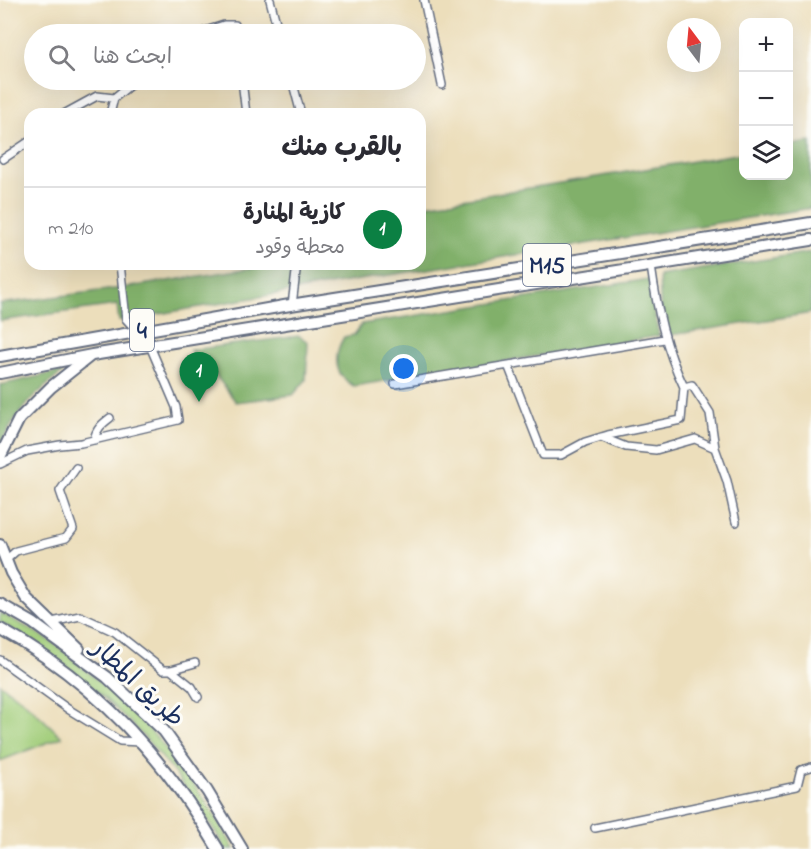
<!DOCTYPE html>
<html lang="ar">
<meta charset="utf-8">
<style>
:root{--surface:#fff;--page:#f2f2f3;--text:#2b2b33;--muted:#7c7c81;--line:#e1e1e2;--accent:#0b8043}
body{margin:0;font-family:"Indie Flower","Playpen Sans Arabic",sans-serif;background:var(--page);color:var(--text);direction:rtl}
.controls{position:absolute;right:18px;top:18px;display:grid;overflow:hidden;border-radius:12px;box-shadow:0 6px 24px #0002}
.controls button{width:54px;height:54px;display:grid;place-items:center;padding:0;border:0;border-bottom:2px solid var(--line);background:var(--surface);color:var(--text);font:30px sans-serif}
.compass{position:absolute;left:667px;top:18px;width:54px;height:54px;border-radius:50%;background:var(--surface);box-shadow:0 6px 24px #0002;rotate:344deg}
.you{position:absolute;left:404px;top:369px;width:21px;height:21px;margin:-15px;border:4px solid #fff;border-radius:50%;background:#1a73e8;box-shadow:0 0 0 9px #1a73e833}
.badge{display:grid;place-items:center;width:39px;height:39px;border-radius:50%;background:var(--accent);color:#fff;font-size:20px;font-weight:700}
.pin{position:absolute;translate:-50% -50px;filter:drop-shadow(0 2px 3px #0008)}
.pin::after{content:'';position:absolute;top:32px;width:21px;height:18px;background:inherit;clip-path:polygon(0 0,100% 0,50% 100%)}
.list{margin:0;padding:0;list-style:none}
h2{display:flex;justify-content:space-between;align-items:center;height:78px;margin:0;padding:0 24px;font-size:26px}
h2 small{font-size:20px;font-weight:400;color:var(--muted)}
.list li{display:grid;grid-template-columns:39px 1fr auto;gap:18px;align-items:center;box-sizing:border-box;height:84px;padding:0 24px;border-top:2px solid var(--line)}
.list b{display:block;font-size:22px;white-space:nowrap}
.list p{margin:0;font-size:20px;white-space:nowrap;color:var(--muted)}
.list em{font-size:20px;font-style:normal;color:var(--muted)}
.icon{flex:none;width:33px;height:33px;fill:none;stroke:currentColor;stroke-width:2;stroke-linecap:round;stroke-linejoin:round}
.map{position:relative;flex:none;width:811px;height:849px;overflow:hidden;direction:ltr}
.search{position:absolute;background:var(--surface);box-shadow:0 6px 24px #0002;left:24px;top:24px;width:402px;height:66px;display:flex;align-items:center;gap:15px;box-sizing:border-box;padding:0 21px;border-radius:33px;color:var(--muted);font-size:22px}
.panel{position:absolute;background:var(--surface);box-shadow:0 6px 24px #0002;left:24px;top:108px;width:402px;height:162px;border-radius:18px;direction:rtl}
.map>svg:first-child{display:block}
.green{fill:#a2cd7a;stroke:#5e7e6c;stroke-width:1.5}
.forest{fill:#81b06a;stroke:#4e7064;stroke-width:1.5}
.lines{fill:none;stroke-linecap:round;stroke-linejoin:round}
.minor-casing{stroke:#646c7f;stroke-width:10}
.highway-casing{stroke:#646c7f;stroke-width:14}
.minor{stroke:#fff;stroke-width:7}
.highway{stroke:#fff;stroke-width:10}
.labels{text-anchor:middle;stroke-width:6;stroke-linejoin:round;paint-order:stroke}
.shield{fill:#fdfcf7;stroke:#5f6c8c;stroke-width:1.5}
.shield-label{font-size:24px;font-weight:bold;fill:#1b2f5e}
.street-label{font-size:26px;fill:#1b2f5e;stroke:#fdfcf7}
</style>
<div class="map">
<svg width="811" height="849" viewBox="0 0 811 849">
<rect width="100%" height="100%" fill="#fdfcf7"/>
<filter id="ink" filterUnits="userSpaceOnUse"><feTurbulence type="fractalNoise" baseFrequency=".0167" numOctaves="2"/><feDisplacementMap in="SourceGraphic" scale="12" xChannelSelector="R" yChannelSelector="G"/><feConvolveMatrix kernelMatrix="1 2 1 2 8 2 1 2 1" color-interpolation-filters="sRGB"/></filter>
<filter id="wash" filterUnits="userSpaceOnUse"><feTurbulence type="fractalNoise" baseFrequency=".008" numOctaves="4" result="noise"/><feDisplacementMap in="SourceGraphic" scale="24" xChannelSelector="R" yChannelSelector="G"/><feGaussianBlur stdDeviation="1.35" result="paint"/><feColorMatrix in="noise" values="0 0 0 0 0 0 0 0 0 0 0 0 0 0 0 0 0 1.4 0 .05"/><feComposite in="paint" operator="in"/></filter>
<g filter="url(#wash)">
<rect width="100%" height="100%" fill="#ecdebb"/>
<!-- green -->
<path class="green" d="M0 613C17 622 35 631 52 642 63 650 73 659 83 668 149 721 193 775 234 849H225C218 834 208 820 198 806 146 727 80 671 0 622Z
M0 684 27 704 62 737 0 761Z"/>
<!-- forest -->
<path class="forest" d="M811 142V208L346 282 119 321 117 305 0 321V304L122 288 264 266 306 269 307 264H420V206L743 153 744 176H788L789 145Z
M811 252V313L665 336 661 318 659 276Z
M648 279 659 336 354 386C333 375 333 355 344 337L354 335 362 324Z
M299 336 308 342 306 380 293 395 236 402 214 373 190 350Z
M66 370C37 391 15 413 0 446V385Z"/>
</g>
<g filter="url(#ink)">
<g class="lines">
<defs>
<path id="minor" d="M270 0 279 34
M424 0 442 85
M196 34 224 25H235L236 34
M242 80 246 114
M292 80 301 114
M64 114 97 96 114 98
M110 114 114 98 130 85 133 80
M3 159 30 141
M120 264 126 319 137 331
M651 266C657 309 665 348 684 387L692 385 710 413 715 448 727 481 736 522
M292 305 297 264
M508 365 543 455H561L585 442 608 435 681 420 684 387
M395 384 664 339
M601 437 626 447 656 450 695 439 715 448
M94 440C96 429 102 424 110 418
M0 464 27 451 60 445 81 443 178 420 176 407 150 346
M6 560 16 551 66 538 73 529 60 491 76 468
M52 622 80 616 115 632 163 670H171L195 663
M0 660 68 709 120 741 141 742
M171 670 192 687 198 697
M595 828 797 786 801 770 811 767"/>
<path id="highway" d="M0 356 284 306 811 223
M0 373 92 355 811 240
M0 457 19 419 51 387 90 356
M0 545 11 573 26 598 79 649
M0 604 33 623 107 677 164 731 207 791 242 849
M0 629C93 680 165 758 218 849"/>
</defs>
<!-- minor casing -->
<use href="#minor" class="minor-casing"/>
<!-- highway casing -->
<use href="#highway" class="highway-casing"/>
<!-- minor -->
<use href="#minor" class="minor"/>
<!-- highway -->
<use href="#highway" class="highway"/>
</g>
</g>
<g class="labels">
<!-- shield labels -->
<g class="shield">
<rect x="523" y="244" width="48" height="42" rx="4.5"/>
<rect x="130" y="309" width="24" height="42" rx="4.5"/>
</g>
<g class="shield-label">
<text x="547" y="273">M15</text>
<text x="142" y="338">4</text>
</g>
<!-- street labels -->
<g class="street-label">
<text transform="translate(139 682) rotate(43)" y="9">طريق المطار</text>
</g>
</g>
</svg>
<div class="controls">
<button>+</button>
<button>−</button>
<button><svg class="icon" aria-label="layers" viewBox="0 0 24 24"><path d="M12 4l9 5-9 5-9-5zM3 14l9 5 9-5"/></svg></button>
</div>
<svg class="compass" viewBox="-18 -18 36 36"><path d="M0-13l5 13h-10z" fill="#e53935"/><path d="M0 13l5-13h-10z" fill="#7c7c81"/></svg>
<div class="you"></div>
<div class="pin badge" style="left:199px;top:402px">1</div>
<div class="search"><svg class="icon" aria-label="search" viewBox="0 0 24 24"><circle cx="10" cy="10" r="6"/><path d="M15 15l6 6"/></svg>ابحث هنا</div>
<section class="panel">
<h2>بالقرب منك<small></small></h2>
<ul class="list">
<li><span class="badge">1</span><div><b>كازية المنارة</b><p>محطة وقود</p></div><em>210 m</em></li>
</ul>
</section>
</div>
